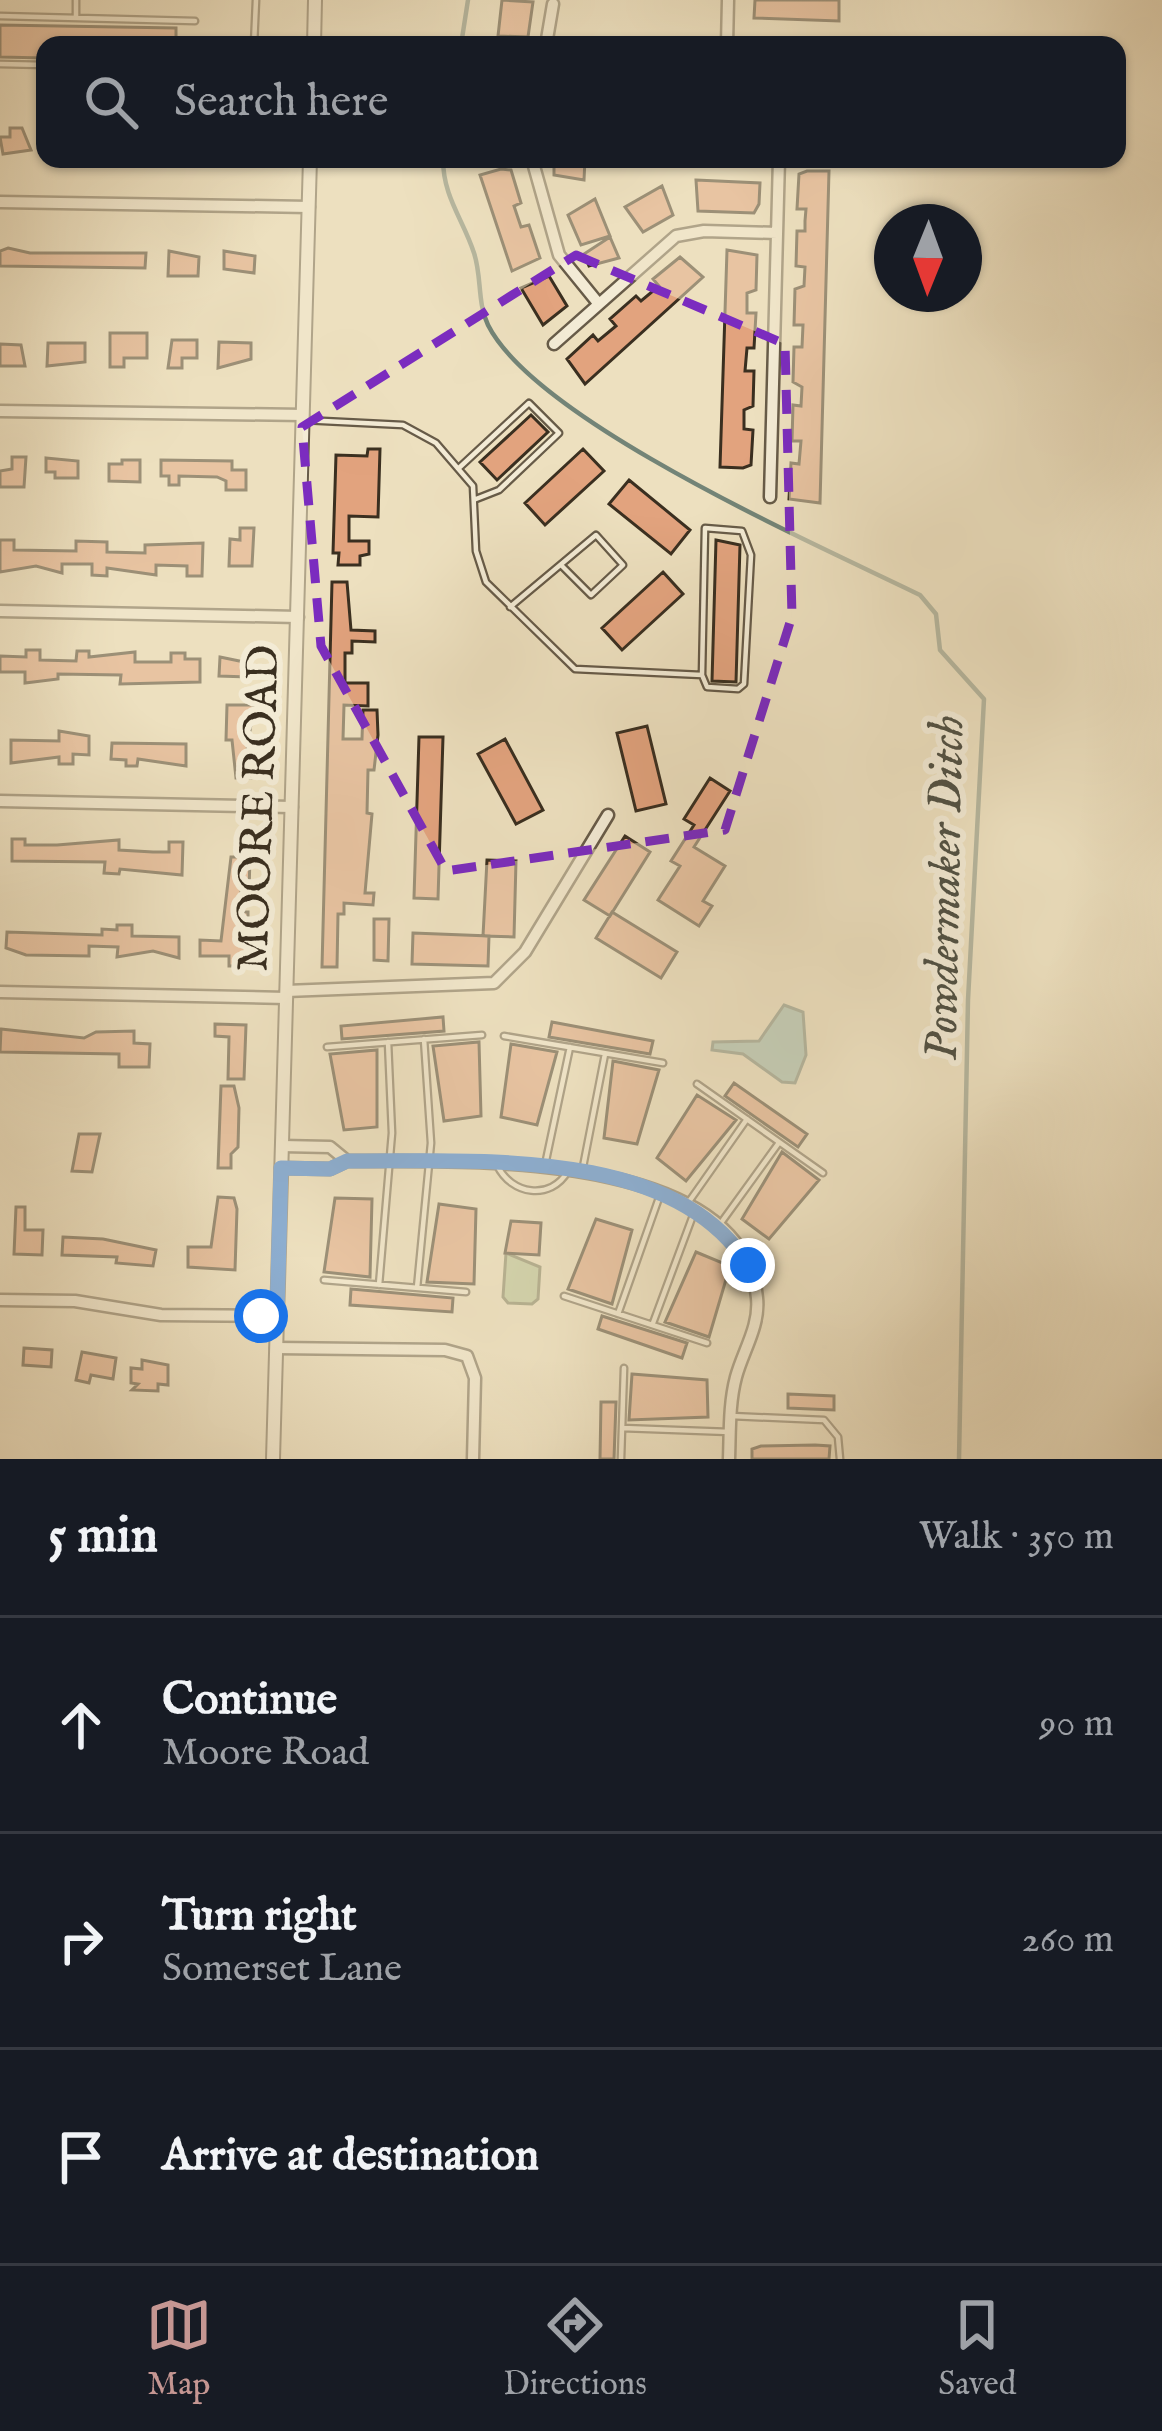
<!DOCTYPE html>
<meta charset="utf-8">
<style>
:root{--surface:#171b24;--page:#20242c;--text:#f1f3f6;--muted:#9ea1a6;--line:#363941;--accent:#c59692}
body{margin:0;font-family:"IM FELL English",serif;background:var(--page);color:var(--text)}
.compass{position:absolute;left:874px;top:204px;width:108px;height:108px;border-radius:50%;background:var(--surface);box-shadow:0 3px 9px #0004;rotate:181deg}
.stop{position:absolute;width:36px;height:36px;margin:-27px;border:9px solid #1a73e8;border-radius:50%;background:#fff}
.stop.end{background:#1a73e8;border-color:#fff;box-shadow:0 3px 12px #0008}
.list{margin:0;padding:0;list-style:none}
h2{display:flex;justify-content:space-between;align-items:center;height:156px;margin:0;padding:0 48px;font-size:51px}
h2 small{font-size:39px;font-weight:400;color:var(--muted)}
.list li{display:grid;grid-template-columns:78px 1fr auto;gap:36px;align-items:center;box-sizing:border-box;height:216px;padding:0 48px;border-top:3px solid var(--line)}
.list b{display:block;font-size:45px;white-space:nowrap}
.list p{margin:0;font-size:39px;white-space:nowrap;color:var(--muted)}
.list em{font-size:39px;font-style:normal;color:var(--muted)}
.icon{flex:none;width:66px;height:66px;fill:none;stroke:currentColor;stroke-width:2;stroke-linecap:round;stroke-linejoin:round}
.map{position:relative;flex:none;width:1162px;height:1459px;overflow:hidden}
.search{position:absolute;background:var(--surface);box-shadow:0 3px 9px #0004;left:36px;right:36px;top:36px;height:132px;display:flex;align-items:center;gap:30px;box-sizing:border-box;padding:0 42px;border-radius:24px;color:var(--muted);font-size:45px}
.sheet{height:804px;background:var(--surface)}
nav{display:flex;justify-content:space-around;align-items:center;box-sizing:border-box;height:168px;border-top:3px solid var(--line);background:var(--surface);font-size:33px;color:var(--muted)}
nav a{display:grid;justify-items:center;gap:6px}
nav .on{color:var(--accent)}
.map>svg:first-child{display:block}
.green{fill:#b4c395;stroke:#77795a;stroke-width:3}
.water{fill:#99bdb1;stroke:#738477;stroke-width:3}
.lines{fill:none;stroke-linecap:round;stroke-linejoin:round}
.stream{stroke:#738477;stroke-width:4.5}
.building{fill:#e2a37e;stroke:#3a2f20;stroke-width:3}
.service-casing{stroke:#675b48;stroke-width:9}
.minor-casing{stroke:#675b48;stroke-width:15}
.tertiary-casing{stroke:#675b48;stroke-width:16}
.service{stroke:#f3ebd5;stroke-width:4.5}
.minor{stroke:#f3ebd5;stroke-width:10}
.tertiary{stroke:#f3ebd5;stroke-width:12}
.route{stroke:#1a73e8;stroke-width:15}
.marked{fill:none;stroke:#7b2cbf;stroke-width:9;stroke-dasharray:24 15;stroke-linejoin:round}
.labels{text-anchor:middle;stroke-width:12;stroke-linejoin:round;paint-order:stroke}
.street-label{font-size:45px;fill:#3a2f20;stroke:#f3ebd5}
.water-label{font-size:48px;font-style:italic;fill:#525244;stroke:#f3ebd5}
</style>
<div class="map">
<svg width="1162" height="1459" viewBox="0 0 1162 1459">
<rect width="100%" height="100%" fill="#ede0bf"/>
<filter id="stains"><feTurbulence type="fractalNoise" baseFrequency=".00167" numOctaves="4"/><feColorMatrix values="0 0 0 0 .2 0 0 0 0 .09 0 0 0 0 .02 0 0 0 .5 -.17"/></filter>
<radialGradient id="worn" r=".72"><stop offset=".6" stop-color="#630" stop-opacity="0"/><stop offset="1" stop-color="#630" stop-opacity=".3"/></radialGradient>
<!-- green -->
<path class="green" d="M506 1253 540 1267 538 1299 532 1304 508 1303 503 1297Z"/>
<!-- water -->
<path class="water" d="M784 1005 803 1012 806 1055 795 1083 782 1082 743 1054 712 1050 713 1042 759 1041Z"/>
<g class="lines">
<!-- stream -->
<path class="stream" d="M461 45 468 0
M443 159C443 197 463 219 474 253 482 277 477 302 488 325 537 422 818 545 920 595L936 614 940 650 984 699 968 1000 959 1459"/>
</g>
<!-- building -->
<path class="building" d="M502 0 533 2 528 37 498 36Z
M755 0H839V21L754 18Z
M0 25 176 28V45H45V58L0 57Z
M10 128H22L31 150 3 154 0 137H10Z
M585 159 584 180 554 175V160Z
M501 169 511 170 521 203 514 206 521 227 529 225 540 258 512 271 480 175Z
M807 171H829L820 503 789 499 791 463 799 464 801 441H792L793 405 801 406 802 387 793 382 794 347H802L803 325H794L795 289 804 286 805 267 796 266 797 231H805V221L806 209H797L799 174Z
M696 180 760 183 759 204 754 213 698 211Z
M662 186 673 215 643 232 625 207Z
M595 199 610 236 581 245 568 215Z
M610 237 619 258 589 266 584 254Z
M8 248 30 253H146L145 268 0 266V251Z
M727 250 757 255 756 290 747 293V313H756L754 348H747L745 371H754L753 406 744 410V429L753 430 751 465 743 468 720 467Z
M169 251 199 257 198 276H168Z
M224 251 255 256 254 273 224 269Z
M680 257 703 277 585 384 567 359 593 335 598 341 616 326 610 319 636 296 641 301 659 286 653 279Z
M549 276 567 306 543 325 521 288Z
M110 333H147V358H124V367H110Z
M172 340H197V358H182V368H168Z
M219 342 251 343V359L218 368Z
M48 343H85V362L47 366Z
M0 344 21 345 25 366H0Z
M531 415 548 432 497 480 480 462Z
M368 449H380L378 517 349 516V541H369V554L360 556V565H338L339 553H333L336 455 367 456Z
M583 449 604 471 545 525 525 503Z
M12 457H26L24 487H0V471L12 469Z
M46 458 78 461V478H55V472H46Z
M122 460H140V482L109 481V464H122Z
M161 460 232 461V470H246V490H226V481L217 477 179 476V485H169V476H161Z
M629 480 690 530 671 554 609 504Z
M240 528H254L252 566H229L230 539 240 540Z
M0 540H14V550L76 551V541L107 542V552L145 553V545L203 543 202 576H187V566L156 565V575L107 568V576L92 575V564H62V573L36 566 0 572Z
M716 540 740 545 736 682 712 681Z
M663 572 683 594 622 650 602 628Z
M332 582H347L351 630 375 631V642L352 641V653H345V683H368V706L344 705 343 739H362L363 710H377L378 735 374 770H368L367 813 372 814 365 893H374L373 905 344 903V914H338L337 967H322Z
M26 650H40V660L76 661 77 651H89V657L135 652V662H171V653H185V659H200V682L120 684 121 675 58 674V679L25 683V672H0V656L26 657Z
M220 657 249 663 248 677 219 676Z
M227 705H254L247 750H257L252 778H236L232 740H226Z
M647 726 666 804 636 811 617 733Z
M59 731 89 736V755L73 754V764H59V757L11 763V740L59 741Z
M419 737H443L438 899 414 898Z
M505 739 543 810 516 824 478 754Z
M112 743 186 744V766L138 759 137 766H126V760L111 759Z
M710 778 730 791 694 847 725 866 703 901 712 906 699 926 658 900 680 866 671 861 694 825 684 819Z
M625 836 650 852 610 916 584 900Z
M12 839H25V845H57L119 840V850L153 852H169V842H183L182 875 120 869 119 874 104 873 105 862 12 861Z
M231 857H250L249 891H241V912H248V966H229V956H200V940L221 941Z
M487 860 516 861 514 937 483 936Z
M612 912 677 952 661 978 596 938Z
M374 919H389L388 961 374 960Z
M117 925H132V936L179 937V958L153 951 117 957 118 947 89 946V956L26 955 6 948 7 932 102 935V929L117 930Z
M413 933 489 936 488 966 412 964Z
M443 1017 444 1031 342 1039 341 1026Z
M552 1022 653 1041 650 1054 549 1037Z
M215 1024 246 1025 244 1079H228L229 1037 215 1036Z
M1 1029 84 1038 96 1032 134 1031V1043L150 1044 149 1067H119V1054L0 1052Z
M479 1042 481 1116 444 1121 433 1046Z
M511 1044 557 1052 537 1125 501 1117Z
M377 1050V1127L344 1130 330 1054Z
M613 1061 659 1070 637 1144 604 1138Z
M734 1083 807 1134 798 1147 725 1096Z
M221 1086H234L239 1108 238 1147 231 1154V1168H218Z
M697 1095 736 1120 686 1181 657 1158Z
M79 1134H100L92 1172 72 1171Z
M782 1152 819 1180 769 1239 742 1219Z
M218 1197 234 1198 237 1209 235 1270 188 1267V1247H211Z
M335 1198 372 1199 370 1277 324 1272Z
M439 1204 476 1209 474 1284 427 1282Z
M16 1207H25V1230H43L42 1255 14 1254Z
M596 1219 632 1230 612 1304 568 1289Z
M511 1221 541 1223 539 1255 505 1253Z
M63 1237 103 1239 156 1250 153 1266 116 1263 117 1257 62 1255Z
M696 1252 730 1266 709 1337 665 1322Z
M351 1289 453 1298 452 1312 350 1305Z
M602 1316 687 1343 682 1358 598 1329Z
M24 1348 52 1350 51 1367 23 1365Z
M82 1352 116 1358 113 1379 91 1375 89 1383 76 1380Z
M142 1360 168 1365V1385L158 1384V1391L132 1390 138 1384 131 1383V1368L142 1369Z
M632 1374 707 1380 708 1417 629 1420Z
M788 1394 834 1396V1410L788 1408Z
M601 1402H616L614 1459H600Z
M815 1445 830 1446 829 1459H752V1449L761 1446Z"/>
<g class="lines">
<defs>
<path id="service" d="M0 16 195 21
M76 17V0
M254 45 256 0
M0 64 45 65
M303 420 403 425 436 443 473 486 476 551 486 582 575 669 702 675 705 528 742 531 751 555 744 684 738 689 707 687 702 675
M460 467 529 403 559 433 499 490 476 499
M510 607 596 535 623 565 591 595 562 566
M504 1036 663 1063
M327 1047 482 1035
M697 1084 823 1173
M497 1165C511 1195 551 1201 568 1171
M545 1165 570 1047
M582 1172 605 1054
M688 1203 747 1119
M718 1227 778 1144
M324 1280 466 1292
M379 1285 392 1133 388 1042
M417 1288 431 1143 424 1039
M564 1296 707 1343
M618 1314 660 1195
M653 1323 695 1210
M731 1416 824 1420 838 1437 840 1459
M622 1428 730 1432
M621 1459 624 1368"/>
<path id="minor" d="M546 45 553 4
M727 45 728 0
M532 159 559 255 598 303
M0 202 309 207
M554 344 676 236 704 231 777 233
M0 411 303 415
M770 497 779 159
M0 611 298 617
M0 801 292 807
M286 991 494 983 525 952 608 815
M0 992 286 998
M282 1146 330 1147 347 1161
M281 1168 330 1169 347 1161C454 1162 743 1146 757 1298 760 1326 743 1351 736 1377 729 1403 730 1432 729 1459
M0 1300 75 1301 161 1315 277 1316
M276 1348 445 1350 467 1356 475 1378 473 1459"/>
<path id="tertiary" d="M314 45 315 0
M273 1459 310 159"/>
</defs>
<!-- service casing -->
<use href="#service" class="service-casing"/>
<!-- minor casing -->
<use href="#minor" class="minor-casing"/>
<!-- tertiary casing -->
<use href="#tertiary" class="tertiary-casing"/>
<!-- service -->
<use href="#service" class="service"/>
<!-- minor -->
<use href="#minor" class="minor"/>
<!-- tertiary -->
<use href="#tertiary" class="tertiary"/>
</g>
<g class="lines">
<!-- route -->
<path class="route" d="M261 1316H277L281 1168 330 1169 347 1161C472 1162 673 1145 748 1265"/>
</g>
<!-- marked area -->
<path d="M0 0H1162V1459H0ZM576 255 785 344 792 616 725 830 446 871 321 646 302 427Z" fill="#ede0bf" fill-opacity=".55" fill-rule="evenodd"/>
<path class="marked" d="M576 255 785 344 792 616 725 830 446 871 321 646 302 427Z"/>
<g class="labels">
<!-- street labels -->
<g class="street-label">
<text transform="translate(256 808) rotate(-88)" y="16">MOORE ROAD</text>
</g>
<!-- water labels -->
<g class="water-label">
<text transform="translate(942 888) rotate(-89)" y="17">Powdermaker Ditch</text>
</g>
</g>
<rect width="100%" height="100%" filter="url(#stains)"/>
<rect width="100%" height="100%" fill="url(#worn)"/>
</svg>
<svg class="compass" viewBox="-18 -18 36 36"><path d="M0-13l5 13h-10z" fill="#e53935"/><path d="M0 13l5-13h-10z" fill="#9ea1a6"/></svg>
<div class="stop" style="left:261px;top:1316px"></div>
<div class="stop end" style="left:748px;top:1265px"></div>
<div class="search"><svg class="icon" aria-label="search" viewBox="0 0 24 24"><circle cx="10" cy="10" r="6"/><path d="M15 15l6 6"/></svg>Search here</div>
</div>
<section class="sheet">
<h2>5 min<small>Walk · 350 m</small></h2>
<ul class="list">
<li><svg class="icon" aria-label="ahead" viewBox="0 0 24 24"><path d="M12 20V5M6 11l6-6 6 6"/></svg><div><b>Continue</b><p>Moore Road</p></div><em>90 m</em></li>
<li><svg class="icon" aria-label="right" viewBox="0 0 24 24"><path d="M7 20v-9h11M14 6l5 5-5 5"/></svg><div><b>Turn right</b><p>Somerset Lane</p></div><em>260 m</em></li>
<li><svg class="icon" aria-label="arrive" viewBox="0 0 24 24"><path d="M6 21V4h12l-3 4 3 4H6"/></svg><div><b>Arrive at destination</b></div></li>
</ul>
</section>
<nav>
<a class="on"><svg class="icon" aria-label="map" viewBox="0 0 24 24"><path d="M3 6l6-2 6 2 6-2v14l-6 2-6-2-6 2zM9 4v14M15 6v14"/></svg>Map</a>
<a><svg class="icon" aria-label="directions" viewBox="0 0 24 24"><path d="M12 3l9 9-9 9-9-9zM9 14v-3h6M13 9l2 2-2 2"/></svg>Directions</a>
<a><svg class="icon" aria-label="saved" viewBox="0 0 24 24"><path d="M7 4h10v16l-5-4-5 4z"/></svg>Saved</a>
</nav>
